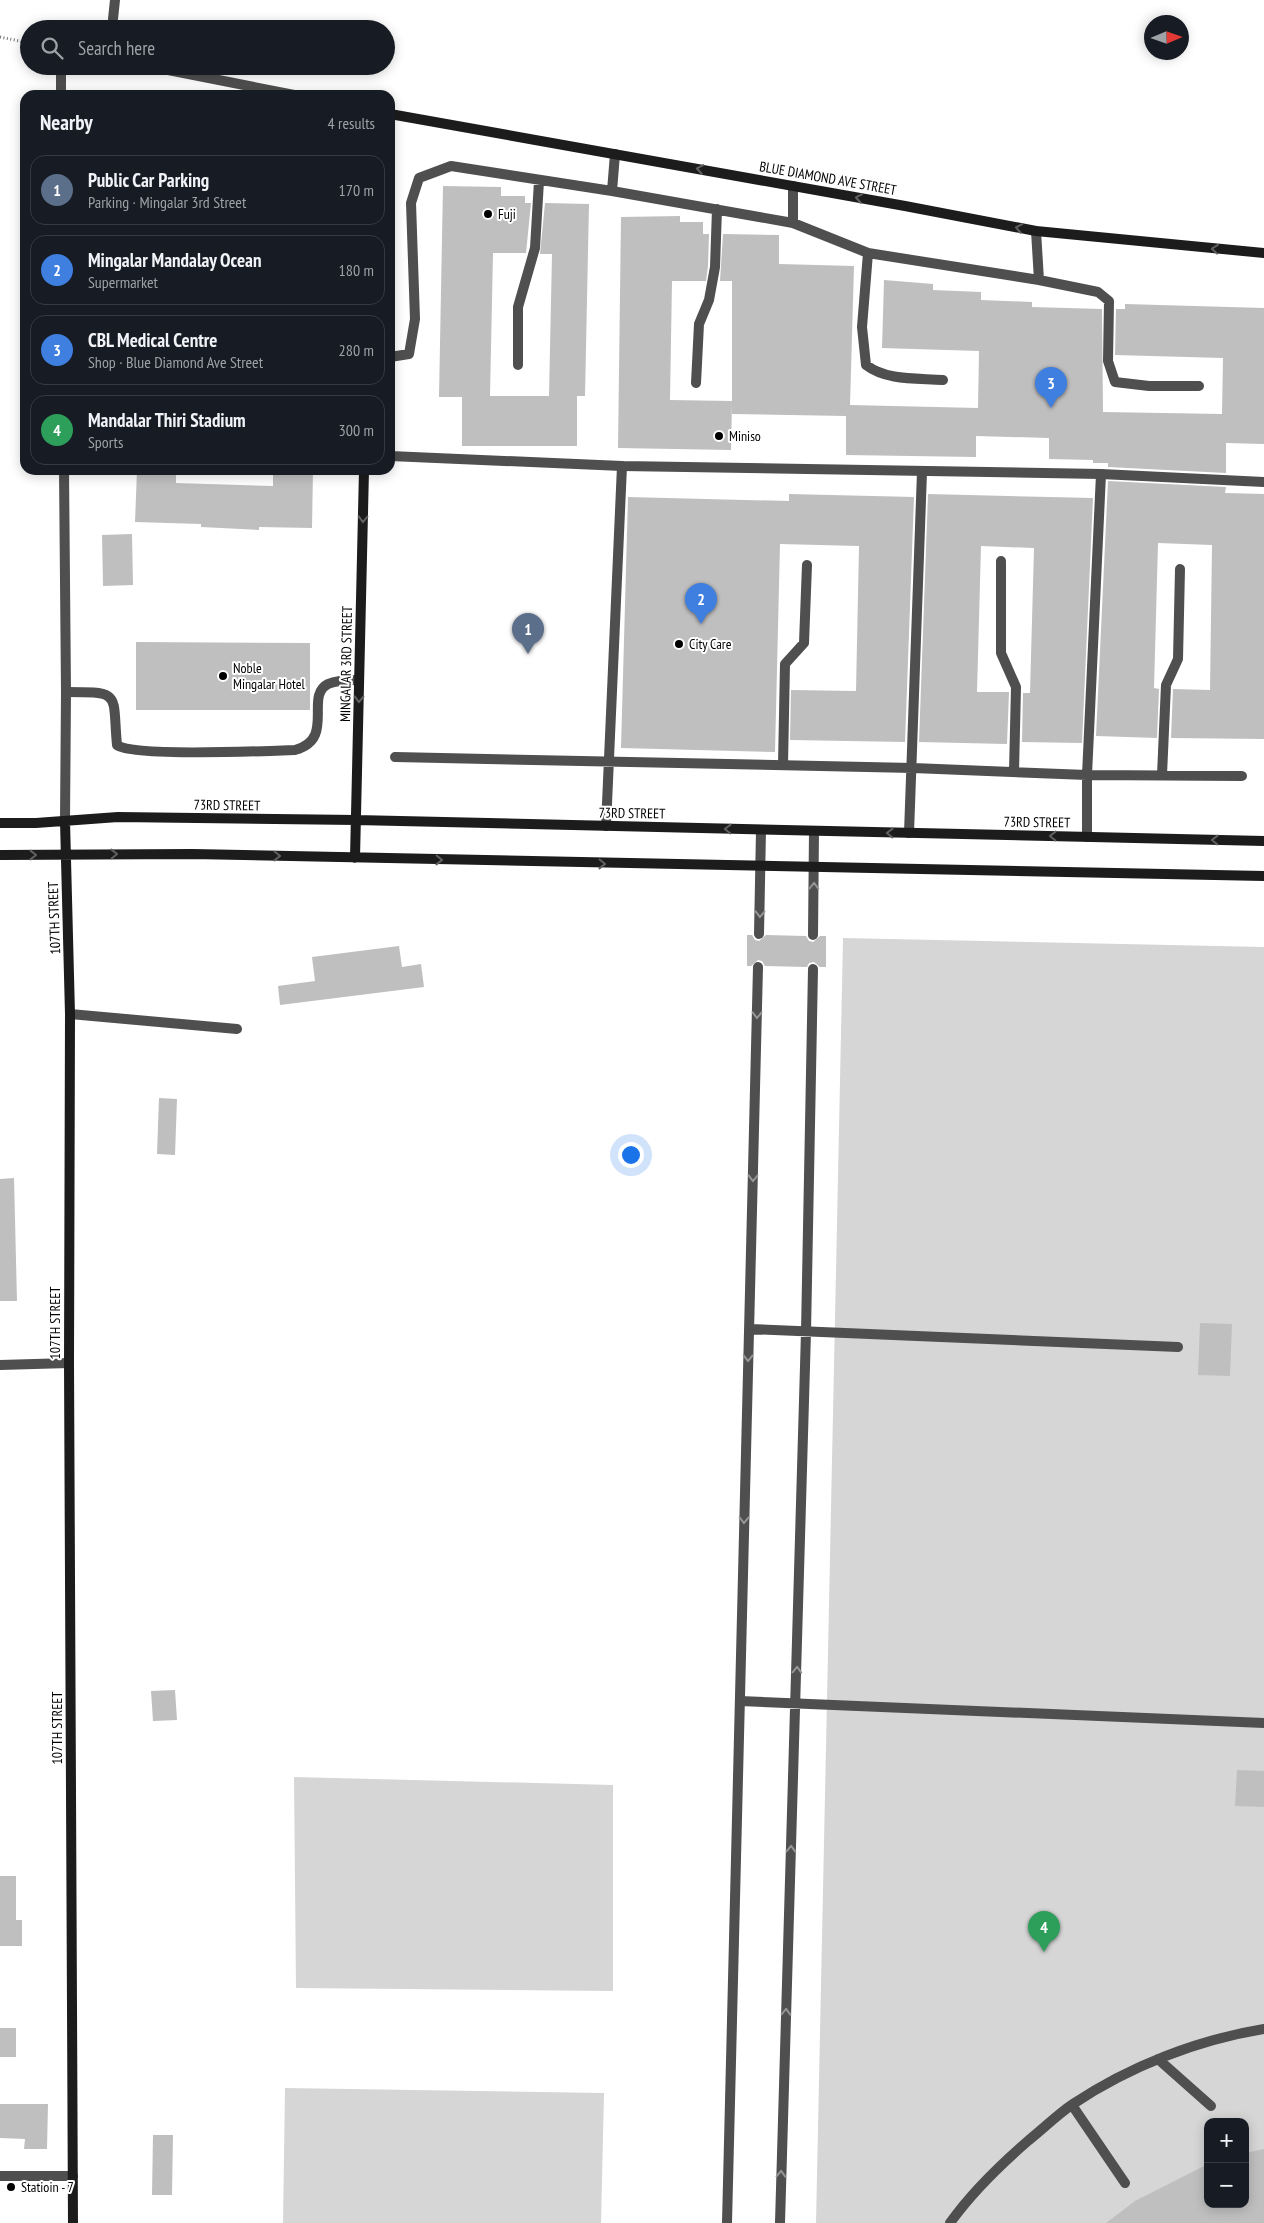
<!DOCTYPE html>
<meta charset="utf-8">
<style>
:root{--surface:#171b24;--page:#20242c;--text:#f1f3f6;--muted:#9ea1a6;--line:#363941;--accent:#d93025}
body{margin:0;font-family:"PT Sans Narrow",sans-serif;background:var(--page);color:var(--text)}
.controls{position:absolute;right:15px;bottom:15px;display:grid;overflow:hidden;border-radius:10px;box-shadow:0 2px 12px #0003}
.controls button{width:45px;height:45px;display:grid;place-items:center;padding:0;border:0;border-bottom:1px solid var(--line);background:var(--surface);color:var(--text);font:25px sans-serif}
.compass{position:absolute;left:1144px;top:15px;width:45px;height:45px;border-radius:50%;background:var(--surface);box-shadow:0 2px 12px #0003;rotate:88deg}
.you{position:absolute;left:630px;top:1154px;width:18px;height:18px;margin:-12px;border:4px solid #fff;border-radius:50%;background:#1a73e8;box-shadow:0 0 0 8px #1a73e833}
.badge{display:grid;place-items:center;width:32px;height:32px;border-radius:50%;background:var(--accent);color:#fff;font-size:16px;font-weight:700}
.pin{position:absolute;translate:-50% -41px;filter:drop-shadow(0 1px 2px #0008)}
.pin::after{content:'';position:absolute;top:26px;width:18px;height:15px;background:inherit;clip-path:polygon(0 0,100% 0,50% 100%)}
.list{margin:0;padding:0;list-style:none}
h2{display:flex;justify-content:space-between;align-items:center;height:65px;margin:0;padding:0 20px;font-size:21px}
h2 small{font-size:16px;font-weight:400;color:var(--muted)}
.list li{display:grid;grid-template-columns:32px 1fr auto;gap:15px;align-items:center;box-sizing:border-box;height:70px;margin:0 10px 10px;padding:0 10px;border:1px solid var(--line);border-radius:15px}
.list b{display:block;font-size:19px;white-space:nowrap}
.list p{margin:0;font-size:16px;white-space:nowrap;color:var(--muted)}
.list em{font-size:16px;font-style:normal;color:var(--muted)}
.icon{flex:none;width:28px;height:28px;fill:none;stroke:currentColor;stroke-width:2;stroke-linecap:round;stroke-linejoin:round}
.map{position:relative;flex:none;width:1264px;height:2223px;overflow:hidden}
.search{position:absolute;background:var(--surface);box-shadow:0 2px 12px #0003;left:20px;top:20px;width:375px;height:55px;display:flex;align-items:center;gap:12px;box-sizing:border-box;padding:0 18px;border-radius:28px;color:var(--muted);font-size:19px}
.panel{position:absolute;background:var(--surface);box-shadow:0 2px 12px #0003;left:20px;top:90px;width:375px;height:385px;border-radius:15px}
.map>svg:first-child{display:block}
.green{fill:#d6d6d6;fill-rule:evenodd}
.building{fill:#bfbfbf}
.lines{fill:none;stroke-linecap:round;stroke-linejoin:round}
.path{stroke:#717171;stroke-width:3;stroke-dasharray:1 2.5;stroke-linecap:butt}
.lane{stroke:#4f4f4f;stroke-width:10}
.street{stroke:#4f4f4f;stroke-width:10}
.secondary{stroke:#1c1c1c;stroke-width:10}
.oneway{stroke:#606060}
.oneway2{stroke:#959595}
.poi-dot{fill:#000;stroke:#fff;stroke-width:2}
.labels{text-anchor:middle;stroke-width:4;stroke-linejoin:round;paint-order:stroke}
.street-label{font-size:14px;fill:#000;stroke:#fff}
.poi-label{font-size:14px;fill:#000;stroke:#fff;text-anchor:start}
</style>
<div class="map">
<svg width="1264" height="2223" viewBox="0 0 1264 2223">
<rect width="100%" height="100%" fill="#fff"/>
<!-- green -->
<path class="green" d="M843 938 1264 947V2223H816ZM1208 2122H1245V2204H1208Z
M294 1777 613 1785V1991L296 1988Z
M285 2088 604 2093 601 2223H283Z"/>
<!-- building -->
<path class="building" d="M443 186 501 187V196H525V203H531L526 253H493L490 396H549L552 254H540L545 203 589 204 585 396H577V446H462V397H439Z
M680 216V222H703V234H709L708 266 706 281H672L670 400 732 401 731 450 618 448 621 217Z
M723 234 779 235V264L854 266 850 405 978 408 979 351 882 348 884 280 933 284V290L981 292V300L1032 302V307L1102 309 1103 412 1222 414 1223 358 1115 355 1116 309H1125V304L1264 308V444L1226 443V473L1108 467V463H1093V460L1049 459V438L976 436V457L846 455V416L732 414V281H720Z
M137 470H176V483L273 486V470H313L312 528 259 527V530L201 527V524L135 522Z
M1108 481 1226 487 1225 493 1264 494V739L1171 738 1173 689 1210 690 1212 545 1158 543 1154 688 1159 689 1157 738 1096 736Z
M789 494 914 497 905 742 790 740 791 690 856 691 859 546 780 544 775 752 621 748 628 497 789 501Z
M928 494 1093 498 1082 743 1022 742 1023 693H1030L1034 548 981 546 977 692H1009L1007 744 919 742Z
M132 534 133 585 103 586 102 535Z
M136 642 310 643V710H136Z
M747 935H752L755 940 759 941 766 935 806 936 809 941 813 942 820 936H826V967H820L814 962 809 963 807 967 765 966 762 961 758 960 751 966H747Z
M399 946 402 967 421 964 424 987 280 1005 278 986 315 981 312 957Z
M159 1098 177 1099 175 1155 157 1154Z
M14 1178 17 1301H0V1179Z
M1200 1323 1232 1324 1230 1376 1198 1375Z
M175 1690 177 1720 153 1721 151 1691Z
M1237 1770 1264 1771V1807L1235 1806Z
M0 1876H16V1920H22V1946H0Z
M0 2028H16V2057H0Z
M0 2104H48L47 2149H24L25 2139 0 2138Z
M153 2135H173L172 2195H152Z
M1264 2149V2223H1106L1135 2201 1208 2164V2204H1245V2153Z"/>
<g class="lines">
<!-- path -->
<path class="path" d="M0 37 29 43"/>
<!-- lane -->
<path class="lane" d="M113 19 115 0
M612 191 615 154
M793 223V186
M1036 231 1039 280
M390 357 409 354 415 319 411 203 419 178 451 166 612 191 793 223 868 253
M518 365V307L535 248 539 181
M943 380C917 378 887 381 866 365L862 327 868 253 1039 280 1098 292 1109 301 1108 361 1115 382 1149 386H1199
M696 383 699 324 709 300 715 267 717 209
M1001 561V653L1016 687 1014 772
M66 692C123 692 112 693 117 745 132 757 267 751 295 750 336 739 304 696 328 684 337 680 349 680 359 680
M395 757 913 768 1087 775 1242 776
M783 765 785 664 804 643 807 565
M1162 775 1166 685 1178 659 1180 569
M606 826 622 466
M909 833 922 472
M1087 837V775L1101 474
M759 934 761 830
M813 935 814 831
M70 1014 237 1029
M749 1329 1178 1347
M740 1701 1264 1723
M1158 2059 1211 2106
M1072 2105 1125 2183
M727 2223 758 967
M780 2223 806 1332 813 969
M950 2223C972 2192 1000 2165 1029 2140 1044 2128 1058 2114 1073 2104 1130 2066 1197 2040 1264 2029"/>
<!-- street -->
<path class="street" d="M61 66V95
M148 66 294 95
M390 456 622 466 1101 474 1264 482
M64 470 66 692 65 821
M0 1365 69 1363
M0 2176H73"/>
<!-- secondary -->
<path class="secondary" d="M390 114 905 206 1036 231 1264 253
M65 821 70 1014 69 1363 73 2223
M0 823H36L118 817 356 820 1264 841
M0 855 193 854 1264 876
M355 858 364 470"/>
</g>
<!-- one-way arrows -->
<defs><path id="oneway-chevron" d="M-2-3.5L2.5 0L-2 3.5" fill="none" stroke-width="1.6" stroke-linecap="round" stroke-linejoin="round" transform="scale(1.25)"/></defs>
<g class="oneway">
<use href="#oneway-chevron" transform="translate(700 169) rotate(-170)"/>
<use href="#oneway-chevron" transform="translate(859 198) rotate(-170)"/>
<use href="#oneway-chevron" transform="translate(1019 228) rotate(-169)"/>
<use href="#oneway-chevron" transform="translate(1215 249) rotate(-174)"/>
<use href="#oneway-chevron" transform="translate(363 519) rotate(91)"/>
<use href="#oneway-chevron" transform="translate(359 699) rotate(91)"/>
<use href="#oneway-chevron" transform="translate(728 829) rotate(-179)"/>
<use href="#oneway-chevron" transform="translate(890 833) rotate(-179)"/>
<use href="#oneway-chevron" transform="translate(1053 836) rotate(-179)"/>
<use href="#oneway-chevron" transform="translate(1215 840) rotate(-179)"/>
<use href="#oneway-chevron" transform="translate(114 854) rotate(-1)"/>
<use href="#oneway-chevron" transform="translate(33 855)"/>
<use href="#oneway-chevron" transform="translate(277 856) rotate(1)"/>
<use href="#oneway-chevron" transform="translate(439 860) rotate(1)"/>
<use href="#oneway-chevron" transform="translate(602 864) rotate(1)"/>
</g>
<g class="oneway2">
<use href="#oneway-chevron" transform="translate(814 886) rotate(-89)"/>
<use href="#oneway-chevron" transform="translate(760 914) rotate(91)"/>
<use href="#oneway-chevron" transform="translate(757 1015) rotate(91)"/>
<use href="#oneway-chevron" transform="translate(753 1178) rotate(91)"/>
<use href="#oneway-chevron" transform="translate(748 1358) rotate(91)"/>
<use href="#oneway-chevron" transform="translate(744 1520) rotate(91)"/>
<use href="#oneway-chevron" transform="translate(797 1670) rotate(-88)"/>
<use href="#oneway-chevron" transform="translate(791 1849) rotate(-88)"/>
<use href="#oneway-chevron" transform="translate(786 2012) rotate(-88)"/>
<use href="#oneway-chevron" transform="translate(781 2174) rotate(-88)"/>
</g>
<!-- markers -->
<g class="poi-dot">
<circle cx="488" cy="214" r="5"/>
<circle cx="719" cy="436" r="5"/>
<circle cx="679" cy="644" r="5"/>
<circle cx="223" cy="676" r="5"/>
<circle cx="11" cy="2187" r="5"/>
</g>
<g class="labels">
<!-- street labels -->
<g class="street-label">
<text transform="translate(828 178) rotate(10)" y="5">BLUE DIAMOND AVE STREET</text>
<text transform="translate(346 664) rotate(-89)" y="5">MINGALAR 3RD STREET</text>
<text transform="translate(227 805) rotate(1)" y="5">73RD STREET</text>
<text transform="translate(632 813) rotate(1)" y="5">73RD STREET</text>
<text transform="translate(1037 822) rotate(1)" y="5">73RD STREET</text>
<text transform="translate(54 918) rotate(-92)" y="5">107TH STREET</text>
<text transform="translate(55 1323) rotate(-90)" y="5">107TH STREET</text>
<text transform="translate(57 1728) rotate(-90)" y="5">107TH STREET</text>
</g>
<!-- poi labels -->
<g class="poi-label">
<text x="498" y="219">Fuji</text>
<text x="729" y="441">Miniso</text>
<text x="689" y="649">City Care</text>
<text x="233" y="673">Noble<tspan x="233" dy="16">Mingalar Hotel</tspan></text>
<text x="21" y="2192">Statioin - 7</text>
</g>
</g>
</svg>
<div class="controls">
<button>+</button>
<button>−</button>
</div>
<svg class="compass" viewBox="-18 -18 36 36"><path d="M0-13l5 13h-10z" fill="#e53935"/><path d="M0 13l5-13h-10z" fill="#9ea1a6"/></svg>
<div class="you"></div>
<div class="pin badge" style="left:528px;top:654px;background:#5c6f8a">1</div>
<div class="pin badge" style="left:701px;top:624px;background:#3f7fe0">2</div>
<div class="pin badge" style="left:1051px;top:408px;background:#3f7fe0">3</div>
<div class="pin badge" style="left:1044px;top:1952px;background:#2e9e5b">4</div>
<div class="search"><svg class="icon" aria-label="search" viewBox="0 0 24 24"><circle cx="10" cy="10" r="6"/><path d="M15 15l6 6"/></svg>Search here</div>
<section class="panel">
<h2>Nearby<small>4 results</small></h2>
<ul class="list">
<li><span class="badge" style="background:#5c6f8a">1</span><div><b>Public Car Parking</b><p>Parking · Mingalar 3rd Street</p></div><em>170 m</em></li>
<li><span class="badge" style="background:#3f7fe0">2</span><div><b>Mingalar Mandalay Ocean</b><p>Supermarket</p></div><em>180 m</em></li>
<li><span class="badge" style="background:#3f7fe0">3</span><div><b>CBL Medical Centre</b><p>Shop · Blue Diamond Ave Street</p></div><em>280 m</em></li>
<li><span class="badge" style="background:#2e9e5b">4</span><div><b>Mandalar Thiri Stadium</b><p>Sports</p></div><em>300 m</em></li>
</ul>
</section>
</div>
